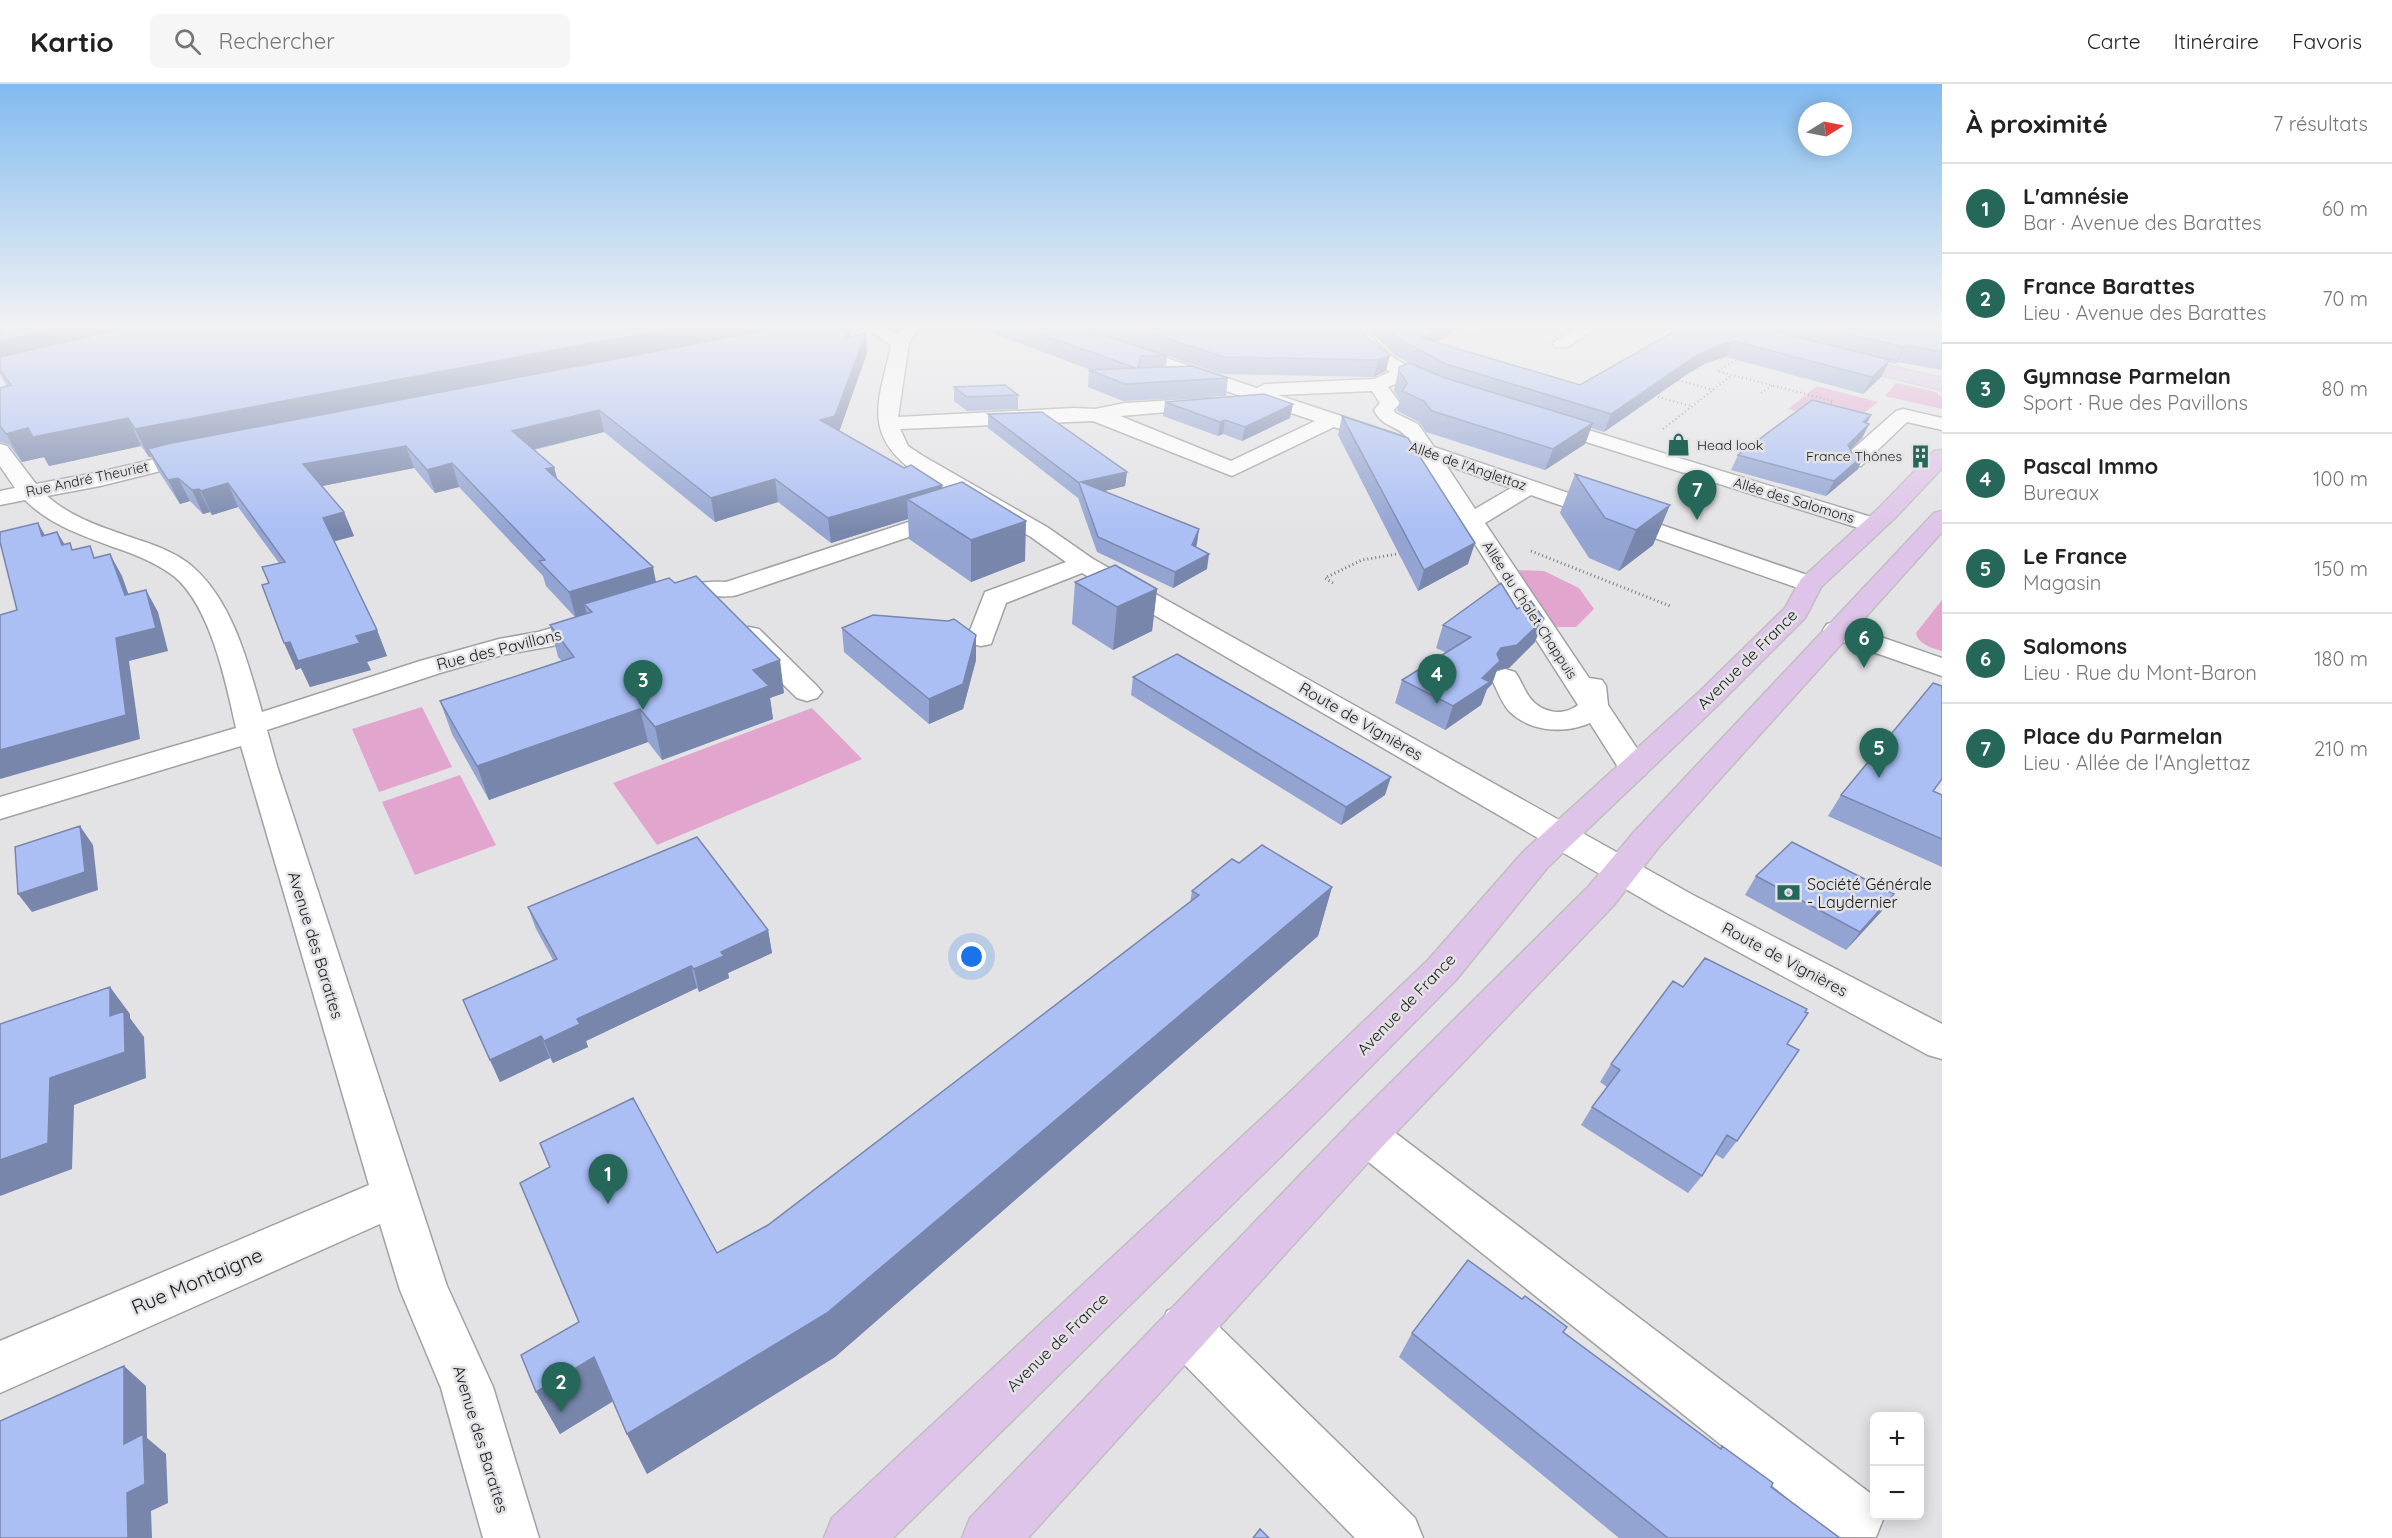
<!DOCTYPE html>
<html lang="fr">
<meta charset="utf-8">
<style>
:root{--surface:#fff;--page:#f6f6f6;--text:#222;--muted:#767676;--line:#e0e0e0;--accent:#256859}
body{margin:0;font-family:Quicksand,sans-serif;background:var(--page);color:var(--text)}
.controls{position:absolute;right:18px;bottom:18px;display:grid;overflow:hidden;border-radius:9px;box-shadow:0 3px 15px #0003}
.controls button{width:54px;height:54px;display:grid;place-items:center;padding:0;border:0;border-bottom:2px solid var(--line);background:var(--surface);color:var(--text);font:30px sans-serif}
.compass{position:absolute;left:1798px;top:18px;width:54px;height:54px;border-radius:50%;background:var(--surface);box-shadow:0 3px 15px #0003;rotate:80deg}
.you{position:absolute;left:972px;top:873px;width:21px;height:21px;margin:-15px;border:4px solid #fff;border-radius:50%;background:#1a73e8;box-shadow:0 0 0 9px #1a73e833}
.badge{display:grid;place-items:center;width:39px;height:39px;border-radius:50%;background:var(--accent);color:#fff;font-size:20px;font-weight:700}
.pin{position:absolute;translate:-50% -50px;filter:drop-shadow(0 2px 3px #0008)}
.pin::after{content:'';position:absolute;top:32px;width:21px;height:18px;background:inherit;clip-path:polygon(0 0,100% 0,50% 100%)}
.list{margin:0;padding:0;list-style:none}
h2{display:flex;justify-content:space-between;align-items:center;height:78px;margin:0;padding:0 24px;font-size:26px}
h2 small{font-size:20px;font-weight:400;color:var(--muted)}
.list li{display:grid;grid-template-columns:39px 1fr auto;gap:18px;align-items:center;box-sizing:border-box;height:90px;padding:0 24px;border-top:2px solid var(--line)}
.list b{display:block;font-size:22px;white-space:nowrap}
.list p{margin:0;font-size:20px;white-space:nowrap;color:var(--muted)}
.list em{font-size:20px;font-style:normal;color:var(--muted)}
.icon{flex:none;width:33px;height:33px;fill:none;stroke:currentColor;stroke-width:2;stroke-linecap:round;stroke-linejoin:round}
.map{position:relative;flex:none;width:1942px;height:1454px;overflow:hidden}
header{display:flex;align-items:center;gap:36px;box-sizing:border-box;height:84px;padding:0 30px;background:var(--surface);border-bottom:2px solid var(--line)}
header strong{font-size:28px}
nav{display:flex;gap:33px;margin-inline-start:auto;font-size:21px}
.search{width:420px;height:54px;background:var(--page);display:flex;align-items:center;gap:15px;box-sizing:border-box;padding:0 21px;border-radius:9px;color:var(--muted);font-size:22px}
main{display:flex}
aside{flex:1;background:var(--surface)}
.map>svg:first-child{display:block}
.green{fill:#e2a5cd}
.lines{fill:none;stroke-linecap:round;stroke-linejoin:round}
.minor-casing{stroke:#a1a1a3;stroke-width:3}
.major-casing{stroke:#bfbfbf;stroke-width:3}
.path-far1{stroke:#7b7b7d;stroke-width:2;stroke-dasharray:1 3;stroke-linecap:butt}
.path{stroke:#7b7b7d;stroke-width:3;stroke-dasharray:1 3;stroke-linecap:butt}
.minor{fill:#fff;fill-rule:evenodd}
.major{fill:#dec4e8;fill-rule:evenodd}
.wall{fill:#93a4d3}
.shaded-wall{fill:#7886ac}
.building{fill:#abbff5;stroke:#7886ac;stroke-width:1.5}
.labels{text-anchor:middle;stroke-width:5;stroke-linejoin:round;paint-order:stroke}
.far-poi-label{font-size:14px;fill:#19191a;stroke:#e3e2e5;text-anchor:start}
.far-street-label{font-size:14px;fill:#19191a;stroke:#e3e2e5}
.street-label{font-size:16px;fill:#19191a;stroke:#e3e2e5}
.poi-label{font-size:16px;fill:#19191a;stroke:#e3e2e5;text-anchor:start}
.near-street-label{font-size:20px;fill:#19191a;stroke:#e3e2e5}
</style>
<header>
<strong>Kartio</strong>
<div class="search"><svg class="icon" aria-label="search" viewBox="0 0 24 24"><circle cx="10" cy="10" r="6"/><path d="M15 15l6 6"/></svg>Rechercher</div>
<nav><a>Carte</a><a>Itinéraire</a><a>Favoris</a></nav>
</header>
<main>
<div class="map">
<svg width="1942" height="1454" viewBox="0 0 1942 1454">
<rect width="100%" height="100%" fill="#e3e2e5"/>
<!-- green -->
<path class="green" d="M1896 299 1936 308 1942 313V325L1885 312Z
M1817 302 1878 318 1849 341 1788 325Z
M1514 486 1544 487 1579 504 1594 525 1576 543H1553Z
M1942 516V567C1932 564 1918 560 1916 549Z
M422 623 452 683 379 708 352 645Z
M812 624 862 675 657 761 613 699Z
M460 691 496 761 415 791 382 718Z"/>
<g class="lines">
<defs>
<path id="minor" d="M865 244H886L897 250 902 244H919L909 259 898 333 1074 324 1095 325 1125 319 1209 314 1216 316 1219 320 1216 324 1120 332 1231 377 1315 337 1051 248 1049 244H1075L1257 304 1265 300 1374 295 1390 288 1366 269 1347 244H1364C1385 273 1415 288 1447 301L1450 305 1447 309H1433L1404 296 1388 303 1400 319 1394 326 1395 329 1418 340 1434 363 1819 495 1823 500 1819 505 1810 508 1801 505 1531 411 1485 439 1589 594 1602 596 1606 602 1608 621 1650 684 1645 691 1634 694 1623 691 1590 639C1564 650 1530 648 1509 627 1501 618 1497 605 1491 594L1495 588 1505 585 1515 588C1521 596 1524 606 1530 614 1542 629 1563 633 1578 621L1418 371 1334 343 1232 392 1093 337 900 345 908 362 923 372 1047 443 1093 475 1693 811 1942 940V975L1928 971 1667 829 1082 489 1006 519 991 560 981 562 971 560 967 554 985 508 1066 478 1031 453 907 382C862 345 881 311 891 261ZM1372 307 1380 319 1374 326C1383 345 1399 341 1407 354L1278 311ZM1446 381 1511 404 1475 425Z
M1574 244 1592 246 1568 263H1556L1553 259Z
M1903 325 1942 334V346L1907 338 1861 382 1853 383 1845 382 1842 377 1845 372 1896 327Z
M1546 333 1881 436 1885 441 1881 446 1873 448 1865 446 1539 343 1536 339 1539 335Z
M0 360 7 362 36 400 100 388 197 365 205 366 208 371 205 376 100 402 47 412C74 436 108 445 142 457 160 463 180 471 194 484 233 519 248 579 262 628L420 577 499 555 538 548 597 531 606 533 610 539 606 545 552 562 502 571 440 589 267 646 277 682 447 1202 493 1303 539 1454H483L441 1304 400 1206 380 1140 0 1309V1257L369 1101 241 662 0 735V713L236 644C226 599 211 524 175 493 157 479 135 470 113 463 81 451 50 441 25 416L0 421V407L15 404 0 382Z
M951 424 959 426 963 431 959 436 737 511C726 514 715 511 703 513 687 516 674 527 657 523L653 517C664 500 707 497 726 498Z
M1837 538 1942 574V592L1827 552 1823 546 1827 540Z
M749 543 759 545 817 602 822 608 817 614 807 617 797 614 739 557 735 551 739 545Z
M1366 1032 1381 1038 1874 1412V1432L1884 1433 1876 1453H1836L1351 1064 1344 1051 1351 1038Z
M1185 1220 1203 1227 1415 1434 1423 1454H1355L1167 1263 1160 1245 1167 1227Z"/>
<path id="major" d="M1841 271 1942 294V306L1835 280 1832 276 1835 272Z
M1942 366V384L1895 434 1821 503 1805 534 1719 620 1547 784 1456 896 1321 1033 893 1454H824L832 1434 1291 1007 1428 876 1523 768 1699 608 1785 524 1801 495 1879 424 1934 367Z
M1942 427V448L1658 764 1614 821 1381 1064 1028 1454H962L970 1434 1351 1038 1588 803 1634 748 1934 429Z"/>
</defs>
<!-- minor casing -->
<use href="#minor" class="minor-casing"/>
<!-- major casing -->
<use href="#major" class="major-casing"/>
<!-- path-far1 -->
<path class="path-far1" d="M1456 247 1478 252
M1439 257 1459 244
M1736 276 1717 287 1833 317 1827 323
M1678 296 1713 306
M1761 309 1772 302
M1654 312 1691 322
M1663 345 1732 291"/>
<!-- path -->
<path class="path" d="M1531 467 1670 522
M1333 499 1325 494 1362 476 1403 469"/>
<!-- minor -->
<use href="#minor" class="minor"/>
<!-- major -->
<use href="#major" class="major"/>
</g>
<!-- wall -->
<path class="wall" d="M978 244H1361L1386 287 1374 293 1221 290 1167 272 1166 283 1228 294 1226 312 1123 317 1088 303 1089 286H1091Z
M1367 244H1457L1436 258 1580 301 1680 244H1942V286L1897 278 1895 280 1889 278 1881 293 1863 310 1726 273 1706 279 1686 291 1604 348 1591 344 1585 360 1545 386 1426 348 1419 338 1397 327 1400 316 1394 307 1399 283 1409 279 1395 271Z
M851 248 850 254 867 269 839 347 904 384 942 401V404L1025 477 971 498 909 455 908 435 831 459 778 418 715 438 604 348 534 366 554 383 557 395 656 498 784 609 770 614 773 635 662 676 648 658 489 716 452 650 440 617 562 577 558 573 550 541 575 533 546 502 543 492 459 403 435 409 414 384 322 402 344 428 354 452 334 457 377 546 387 572 367 578 371 586 310 603 301 584 296 586 269 499 279 479 238 423 212 431 210 428 203 430 190 417 180 420 159 388 151 373H149L141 362 49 382 44 373 22 378 9 361 0 358V304L7 302 0 290V257Z
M954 303 1018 311V325L967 327 954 317Z
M1165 318 1290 334 1242 357 1223 350 1218 352 1163 332Z
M988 330 1127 388 1125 402 1104 407 1199 445 1196 463 1207 485 1173 504 1097 468 1078 414 988 344Z
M1871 331 1867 339 1869 340 1862 354 1850 366 1858 385 1826 412 1731 386 1738 371Z
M1342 332 1468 480 1418 507 1338 351Z
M1575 390 1670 421 1653 461 1619 487 1589 474 1560 429Z
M1075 498 1157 505 1152 547 1113 566 1072 540Z
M1517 525 1544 535 1535 558 1509 584 1497 586 1492 600 1487 605 1481 621 1445 646 1395 619 1402 596 1447 569 1436 564 1443 541Z
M842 544 976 576 963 625 929 640 844 568Z
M1133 593 1385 711 1341 741 1131 611Z
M1933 708 1942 711V783L1828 732 1841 711Z
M1239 779 1332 803 1318 852 835 1273 647 1390 627 1350 613 1317 560 1350 536 1308 717 1169 768 1141 1190 819 1192 807Z
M1756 792 1881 828 1846 866 1745 811Z
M528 823 768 846 772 869 728 889 729 894 699 908 697 904 586 957 588 963 553 979 550 974 500 998 463 916 553 876 536 845Z
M1787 960 1737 1057 1723 1075 1715 1070 1702 1092 1688 1109 1581 1041 1592 1023 1607 1003 1600 998 1611 980Z
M1563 1248 1720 1365 1722 1362 1771 1403 1840 1454H1619L1399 1273 1412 1249Z"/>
<!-- shaded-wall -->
<path class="shaded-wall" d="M57 244H181L0 286V257Z
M672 244H805L148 365 151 373H149L135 345Z
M847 244H851V248L846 276 845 255Z
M1437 244H1457L1423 267 1422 254Z
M866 249 867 269 837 354 820 336Z
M1734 257 1726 273 1706 279 1686 291 1604 348 1611 330 1693 274 1713 263Z
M1906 261 1897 278 1895 280 1904 263Z
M1390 271 1386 287 1374 293 1378 276Z
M1890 276 1881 293 1863 310 1872 293Z
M1293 320 1290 334 1242 357 1245 343Z
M599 326 604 348 518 369 512 347Z
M1871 331 1864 345 1863 338Z
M128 334 141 362 49 382 44 373 22 378 6 350 28 344Z
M1225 336 1223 350 1218 352 1220 338Z
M1593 339 1585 360 1545 386 1553 365Z
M1869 340 1862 354 1840 376 1848 361Z
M406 362 414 384 312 404 303 380Z
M1865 370 1858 385 1826 412 1834 397Z
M452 379 459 403 435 409 427 386Z
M554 383 560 407 546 385Z
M1127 388 1125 402 1084 412 1081 398Z
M178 394 190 417 180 420 168 396Z
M775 395 778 418 715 438 711 414Z
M228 399 238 423 212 431 201 407Z
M942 401V425L907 415 908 435 831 459 828 434Z
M199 405 210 428 203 430 192 406Z
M1670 421 1653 461 1619 487 1636 446Z
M344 428 354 452 332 458 323 434Z
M1026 437 1025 477 971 498V456Z
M38 439 50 460 42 452Z
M1199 445 1197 460 1190 477 1192 461Z
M57 448 70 469 62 461Z
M1475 459 1468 480 1418 507 1424 486Z
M110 470 122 492 137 534 125 511Z
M1209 470 1207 485 1173 504 1175 488Z
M653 483 658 508 584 520 587 530 576 534 569 508Z
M1157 505 1152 547 1113 566 1117 523Z
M146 506 158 528 168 567 129 577 140 655 0 695V666L116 554Z
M1544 535 1535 558 1509 584 1497 586 1492 600 1487 605 1481 621 1445 646 1453 622 1482 594 1501 564Z
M377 546 387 572 367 578 371 586 310 603 301 584 296 586 284 559 290 558 356 552Z
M976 551V576L963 625 929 640V615Z
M780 576 784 609 770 614 773 635 662 676 655 643 753 586Z
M640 625 648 658 489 716 477 682Z
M1391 693 1385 711 1341 741 1346 723Z
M80 742 93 761 98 806 32 828 18 810Z
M1332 803 1318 852 835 1273 647 1390 627 1350Z
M1894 810 1881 828 1846 866 1860 848Z
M768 846 772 869 728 889 729 894 699 908 694 885 721 868Z
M691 882 697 904 586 957 588 963 553 979 544 957 577 935Z
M110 903 130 930V934L144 953 146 994 74 1021 72 1085 0 1112V1076L50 994 110 932Z
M541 952 550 974 500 998 490 976Z
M594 1273 615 1316 560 1350 536 1308Z
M124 1282 146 1302 147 1354 166 1370 168 1419 151 1427 152 1454H128L124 1360Z"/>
<!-- building -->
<path class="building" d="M0 244H57L0 257Z
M126 244H672L135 345 128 334 33 353 28 344 6 350 0 342V304L11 301 0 286V273Z
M778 244H847L845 255 866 249 835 332 820 336 904 384 911 381 942 401 828 434 775 395 711 414 599 326 512 347 554 383 546 385 653 483 569 508 539 477 545 476 452 379 427 386 406 362 303 380 344 428 323 434 377 546 356 552 360 559 298 577 290 558 284 559 262 501 269 499 262 483 285 478 228 399 201 407 199 405 192 406 178 394 168 396 148 365 167 360Z
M1023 244H1082L1167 272H1141L1138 284 1192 282 1228 294 1125 300 1089 286 1136 284Z
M1134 244H1361L1369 255 1390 271 1378 276 1224 273Z
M1388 244H1437L1422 254 1580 301 1680 244H1761L1890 276 1872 293 1734 257 1713 263 1693 274 1611 330 1446 280 1399 255Z
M1825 244H1942V268L1906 261 1904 263Z
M1409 279 1445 294 1593 339 1553 365 1432 327 1424 317 1402 307 1407 299 1399 287V283Z
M1005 301 1018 311 967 313 954 303Z
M1264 310 1293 320 1245 343 1225 336 1220 338 1165 318Z
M1812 316 1871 331 1863 338 1869 340 1848 361 1852 369 1865 370 1834 397 1738 371Z
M1042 328 1127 388 1081 398 1199 445 1192 461 1209 470 1175 488 1098 453 1079 399 988 330Z
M1342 332 1408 354 1475 459 1424 486Z
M1575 390 1670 421 1636 446 1605 434Z
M962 398 1026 437 971 456 907 415Z
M38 439 42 452 57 448 62 461 70 459 72 466 90 462 94 474 110 470 125 511 146 506 156 544 116 554 126 631 0 666V531L17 526 0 458V448Z
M1115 481 1157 505 1117 523 1075 498Z
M696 492 780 576 753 586 769 602 655 643 640 625 477 682 440 617 574 573 550 541 592 528 584 520 669 494 675 499Z
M1501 499 1517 525 1531 517 1544 535 1517 561 1501 564 1497 570 1500 577 1482 594 1490 598 1453 622 1402 596 1471 553 1443 541Z
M873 531 948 537 954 535 976 551 963 600 929 615 842 544Z
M1177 570 1391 693 1346 723 1133 593Z
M1933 599 1942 602V695L1933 707 1942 711V755L1841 711Z
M80 742 85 788 18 810 15 763Z
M697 753 768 846 721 868 724 872 694 885 691 882 577 935 580 940 544 957 541 952 490 976 463 916 557 875 528 823Z
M1792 758 1894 810 1860 848 1756 792Z
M1262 761 1332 803 827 1229 627 1350 594 1273 536 1308 521 1271 579 1238 520 1099 550 1083 540 1059 633 1014 717 1169 768 1141 1199 811 1192 807 1232 775 1239 779Z
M1705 874 1807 925 1805 928 1808 929 1787 960 1799 966 1737 1057 1727 1051 1702 1092 1592 1023 1620 986 1611 980 1673 897 1683 903Z
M110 903V932L124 927 125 968 50 994 48 1059 0 1076V940Z
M1468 1176 1522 1215 1525 1212 1567 1243 1563 1248 1721 1365 1722 1362 1773 1399 1771 1403 1840 1454H1668L1412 1249Z
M124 1282V1360L143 1350 145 1400 127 1409 128 1454H0V1337Z
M1260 1445 1269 1454H1253Z"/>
<!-- sky -->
<linearGradient id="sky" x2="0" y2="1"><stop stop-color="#81bbf0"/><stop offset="0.54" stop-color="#f2f2f3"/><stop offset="1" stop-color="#f2f2f3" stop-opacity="0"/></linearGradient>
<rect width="1942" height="448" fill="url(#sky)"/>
<!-- icons -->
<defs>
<symbol id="shop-bare" viewBox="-9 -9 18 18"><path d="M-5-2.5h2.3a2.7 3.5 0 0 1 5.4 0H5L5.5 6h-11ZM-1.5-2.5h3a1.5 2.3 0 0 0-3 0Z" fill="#256859" stroke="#e3e2e5" stroke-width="2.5" paint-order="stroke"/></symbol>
<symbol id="building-bare" viewBox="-9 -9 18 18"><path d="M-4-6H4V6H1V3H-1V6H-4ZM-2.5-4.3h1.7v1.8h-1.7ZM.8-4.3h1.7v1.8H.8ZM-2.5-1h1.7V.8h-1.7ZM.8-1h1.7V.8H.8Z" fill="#256859" stroke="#e3e2e5" stroke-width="2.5" paint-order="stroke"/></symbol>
<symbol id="bank-bare" viewBox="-9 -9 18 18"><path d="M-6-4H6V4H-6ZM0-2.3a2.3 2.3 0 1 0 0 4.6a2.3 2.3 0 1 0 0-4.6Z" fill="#256859" stroke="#e3e2e5" stroke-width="2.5" paint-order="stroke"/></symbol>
</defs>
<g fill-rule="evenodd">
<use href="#shop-bare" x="1662" y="344" width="33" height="33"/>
<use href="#building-bare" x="1904" y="356" width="33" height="33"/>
<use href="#bank-bare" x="1772" y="792" width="33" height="33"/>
</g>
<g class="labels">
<!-- far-poi labels -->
<g class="far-poi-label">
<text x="1697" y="366">Head look</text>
<text x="1902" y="377" text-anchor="end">France Thônes</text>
</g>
<!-- far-street labels -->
<g class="far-street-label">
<text transform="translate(1468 382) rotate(19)" y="5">Allée de l'Anglettaz</text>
<text transform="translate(87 395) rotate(-12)" y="5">Rue André Theuriet</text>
<text transform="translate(1794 416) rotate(17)" y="5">Allée des Salomons</text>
<text transform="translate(1530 526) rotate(57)" y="5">Allée du Chalet Chappuis</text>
</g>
<!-- street labels -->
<g class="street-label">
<text transform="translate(499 565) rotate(-14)" y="6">Rue des Pavillons</text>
<text transform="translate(1747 575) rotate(-45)" y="6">Avenue de France</text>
<text transform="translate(1361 637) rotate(30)" y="6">Route de Vignières</text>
<text transform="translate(316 861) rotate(73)" y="6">Avenue des Barattes</text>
<text transform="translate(1785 875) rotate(28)" y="6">Route de Vignières</text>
<text transform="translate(1406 920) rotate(-46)" y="6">Avenue de France</text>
<text transform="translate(1057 1258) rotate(-44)" y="6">Avenue de France</text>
<text transform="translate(481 1355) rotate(73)" y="6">Avenue des Barattes</text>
</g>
<!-- poi labels -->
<g class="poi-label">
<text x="1807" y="806">Société Générale<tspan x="1807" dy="18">- Laydernier</tspan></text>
</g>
<!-- near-street labels -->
<g class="near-street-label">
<text transform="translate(197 1197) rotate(-23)" y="7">Rue Montaigne</text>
</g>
</g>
</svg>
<div class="controls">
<button>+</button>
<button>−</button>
</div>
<svg class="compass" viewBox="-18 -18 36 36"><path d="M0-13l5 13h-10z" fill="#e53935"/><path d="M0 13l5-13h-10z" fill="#767676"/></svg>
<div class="you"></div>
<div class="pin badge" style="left:608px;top:1120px">1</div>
<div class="pin badge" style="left:561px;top:1328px">2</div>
<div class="pin badge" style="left:643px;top:626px">3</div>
<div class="pin badge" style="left:1437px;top:620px">4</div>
<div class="pin badge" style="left:1879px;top:694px">5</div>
<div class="pin badge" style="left:1864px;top:584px">6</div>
<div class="pin badge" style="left:1697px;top:436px">7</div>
</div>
<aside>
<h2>À proximité<small>7 résultats</small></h2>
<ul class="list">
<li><span class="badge">1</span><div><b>L'amnésie</b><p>Bar · Avenue des Barattes</p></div><em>60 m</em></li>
<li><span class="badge">2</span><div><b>France Barattes</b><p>Lieu · Avenue des Barattes</p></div><em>70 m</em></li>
<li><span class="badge">3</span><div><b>Gymnase Parmelan</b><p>Sport · Rue des Pavillons</p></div><em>80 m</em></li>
<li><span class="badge">4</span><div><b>Pascal Immo</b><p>Bureaux</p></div><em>100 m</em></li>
<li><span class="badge">5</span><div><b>Le France</b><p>Magasin</p></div><em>150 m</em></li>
<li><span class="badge">6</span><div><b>Salomons</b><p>Lieu · Rue du Mont-Baron</p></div><em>180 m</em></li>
<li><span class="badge">7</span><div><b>Place du Parmelan</b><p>Lieu · Allée de l'Anglettaz</p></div><em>210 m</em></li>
</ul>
</aside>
</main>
